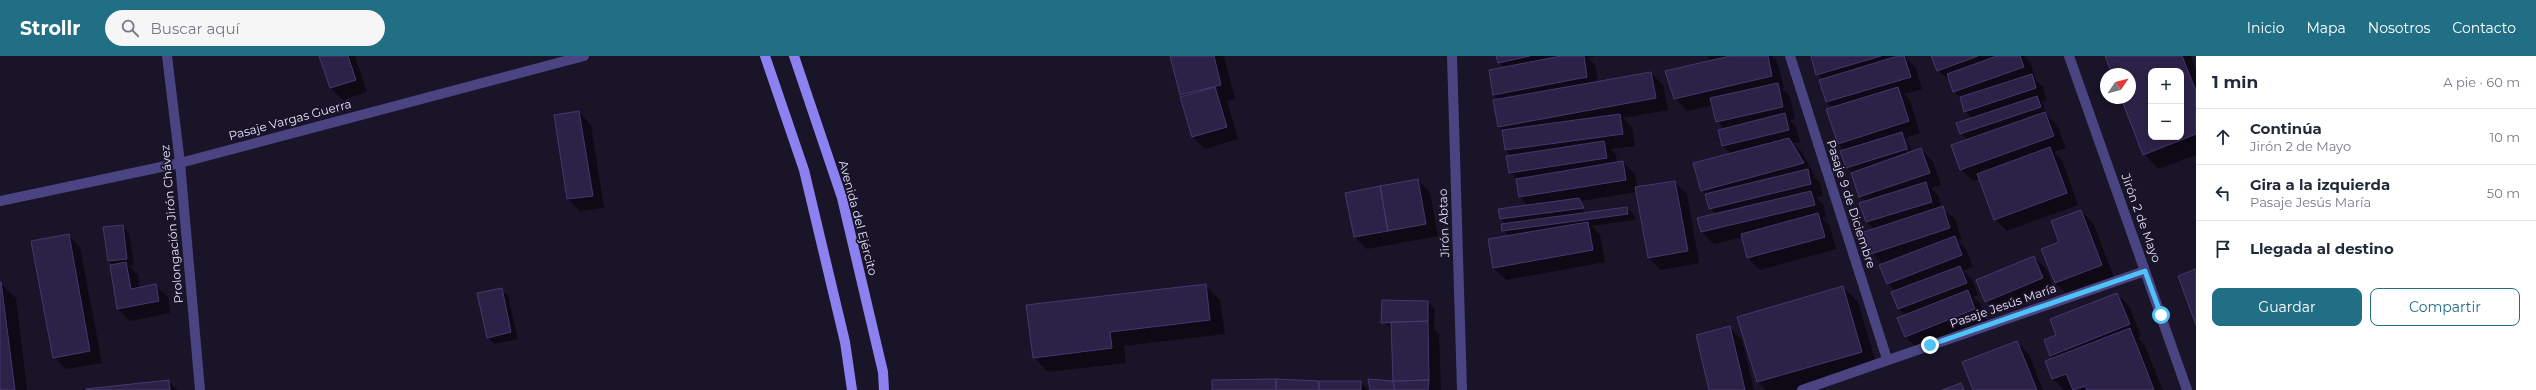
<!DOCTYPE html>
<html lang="es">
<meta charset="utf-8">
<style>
:root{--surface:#fff;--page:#f6f6f7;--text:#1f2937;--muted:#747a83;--line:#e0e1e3;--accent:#206f85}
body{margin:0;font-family:Montserrat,sans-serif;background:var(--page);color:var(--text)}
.controls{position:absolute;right:12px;top:12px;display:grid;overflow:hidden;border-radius:8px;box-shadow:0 2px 6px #0003}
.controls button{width:36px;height:36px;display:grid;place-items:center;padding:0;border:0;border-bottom:1px solid var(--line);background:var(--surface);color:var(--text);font:20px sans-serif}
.compass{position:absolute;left:2100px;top:12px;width:36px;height:36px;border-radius:50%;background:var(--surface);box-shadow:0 2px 6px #0003;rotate:55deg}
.stop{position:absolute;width:12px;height:12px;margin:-9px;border:3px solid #4fc3f7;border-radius:50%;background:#fff}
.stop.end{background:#4fc3f7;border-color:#fff;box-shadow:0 1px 4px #0008}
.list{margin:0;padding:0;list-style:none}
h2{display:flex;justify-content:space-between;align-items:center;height:52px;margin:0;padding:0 16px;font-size:17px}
h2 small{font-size:13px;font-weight:400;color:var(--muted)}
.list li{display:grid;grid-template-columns:26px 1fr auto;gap:12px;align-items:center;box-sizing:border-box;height:56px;padding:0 16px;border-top:1px solid var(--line)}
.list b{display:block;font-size:15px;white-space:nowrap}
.list p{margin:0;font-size:13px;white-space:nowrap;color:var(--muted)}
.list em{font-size:13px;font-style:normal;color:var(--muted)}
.actions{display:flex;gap:8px;padding:12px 16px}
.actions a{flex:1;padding:9px 0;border:1px solid var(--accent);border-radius:8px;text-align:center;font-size:14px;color:var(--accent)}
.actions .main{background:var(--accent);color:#fff}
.icon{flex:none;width:22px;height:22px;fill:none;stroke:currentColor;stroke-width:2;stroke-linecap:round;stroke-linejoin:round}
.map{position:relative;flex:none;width:2196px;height:334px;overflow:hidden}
header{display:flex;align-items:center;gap:24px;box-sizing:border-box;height:56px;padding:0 20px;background:var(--accent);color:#fff}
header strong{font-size:19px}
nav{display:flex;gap:22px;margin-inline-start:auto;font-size:14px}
.search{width:280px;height:36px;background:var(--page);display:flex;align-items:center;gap:10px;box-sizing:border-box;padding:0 14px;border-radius:22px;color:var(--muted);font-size:15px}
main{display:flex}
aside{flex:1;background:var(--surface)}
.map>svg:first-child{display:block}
.shadow{fill:#0007;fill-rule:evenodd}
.building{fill:#2c2247;stroke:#463770;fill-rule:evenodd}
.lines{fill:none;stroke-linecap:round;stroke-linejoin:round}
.service{stroke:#4b4482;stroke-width:10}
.minor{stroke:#4b4482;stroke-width:10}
.secondary{stroke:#8b81f0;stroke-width:10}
.route{stroke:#4fc3f7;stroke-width:5}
.labels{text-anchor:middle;stroke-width:3.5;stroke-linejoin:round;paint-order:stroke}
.street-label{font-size:12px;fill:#e4dffb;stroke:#191428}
</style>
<header>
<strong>Strollr</strong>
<div class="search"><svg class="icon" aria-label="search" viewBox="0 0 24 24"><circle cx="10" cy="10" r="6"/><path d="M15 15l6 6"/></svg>Buscar aquí</div>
<nav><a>Inicio</a><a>Mapa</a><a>Nosotros</a><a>Contacto</a></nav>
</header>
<main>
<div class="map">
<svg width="2196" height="334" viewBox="0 0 2196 334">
<rect width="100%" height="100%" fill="#191428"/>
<!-- shadow -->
<path class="shadow" d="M320 0H355L367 36 343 44 331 32Z
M1171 0H1224L1235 43 1227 45 1238 83 1205 93 1193 81Z
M1498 0H1598L1588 2 1595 9 1598 26 1651 17 1663 29 1668 54 1623 62 1632 71 1635 90 1611 93 1616 99 1617 107 1623 106 1635 118 1637 132 1674 126 1687 138 1699 207 1661 214 1649 202 1636 136 1581 145 1589 157 1627 152 1634 159 1635 164 1592 170 1600 179 1605 206 1506 224 1494 212 1509 180 1503 174 1506 168 1501 163 1528 150 1520 141 1517 123 1510 116 1512 100 1506 94 1503 75 1499 70 1500 44 1494 39 1504 12 1499 6ZM1581 149H1584L1587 156 1585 157Z
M1707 0H1772L1777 5 1784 32H1782L1790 40 1795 63 1790 64 1796 71 1800 86 1793 87 1801 95 1815 120H1813L1820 127 1823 140 1816 141 1823 148 1826 161 1822 162 1830 170 1836 193 1760 214 1748 202 1742 181 1714 188 1702 176 1716 158 1710 152 1707 139 1702 134 1731 98 1723 90 1719 75 1725 73 1717 65 1713 49 1687 55 1675 42 1711 5Z
M1815 0H1904L1916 12 1922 33 1904 38 1910 44 1920 77 1906 82 1912 96 1921 93 1933 106 1941 129 1931 132 1938 139 1942 152 1955 163 1962 184 1958 185 1966 193 1973 211 1963 215 1972 223 1978 239 1973 241 1980 247 1987 265 1918 293 1906 281V260L1898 252 1895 235 1888 227 1884 209 1872 197 1874 173 1867 166 1866 146 1860 140 1852 117 1847 111 1845 95 1838 88 1833 52 1826 46 1823 24 1817 18ZM1903 84H1906L1910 97 1908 98Z
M1932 0H2024L2030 6 2036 24 2043 31 2047 45 2042 46 2046 58 2057 69 2066 92 2054 96 2062 104 2078 149 2007 175 1995 163 1980 123 1973 125 1961 113 1967 84 1961 77 1972 62 1965 55 1961 42 1954 35 1951 26 1938 14Z
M2106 0H2191L2196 14V99L2159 113 2144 98 2122 42H2130V18H2113ZM2151 15H2181V81H2151Z
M579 56 591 69 604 152 580 155 568 143 555 60Z
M1418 124 1430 136 1438 180 1367 193 1355 181Z
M2081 155 2093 167 2114 221 2068 239 2055 227 2060 187Z
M122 170 129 177 134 209 129 210 138 219 140 232 155 229 168 241 170 257 130 265 118 253 113 209 108 205Z
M68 179 80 191 102 307 66 313 54 301Z
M2034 201 2046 213 2055 234 1998 257 1986 245Z
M0 227 16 242 27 334H0Z
M1205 229 1220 244 1225 278 1124 290 1126 307 1048 316 1034 301Z
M1843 231 1858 246 1877 311 1796 334H1766L1758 326 1739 261Z
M501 233 508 240 518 283 495 288 488 281Z
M2117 238 2129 250 2141 280 2138 282 2144 288 2163 334H2064L2053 323 2046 306 2054 303 2051 299 2057 280Z
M1428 246 1435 253 1434 273 1439 278 1441 334H1371L1394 326 1392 273 1382 266Z
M1730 272 1742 284 1754 334H1711Z
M2017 286 2029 298 2043 334H1974Z
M1276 324 1361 326 1368 334H1213Z
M169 325 177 334H79Z"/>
<!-- building -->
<path class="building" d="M319 0H348L356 24 330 32Z
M1170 0H1214L1221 29 1180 39Z
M1496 0H1530L1498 7Z
M1561 0H1584L1587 21 1493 39 1489 14Z
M1730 0H1768L1772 20 1674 43 1665 15Z
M1811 0H1881L1816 19Z
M1898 0H1904L1911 21 1826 46 1819 24Z
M1931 0H1978L1937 15Z
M1997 0H2020L2024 11 1953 36 1947 18Z
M2105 0H2182L2196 35V78L2143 99 2121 42H2130V18H2112ZM2151 15H2181V81H2151Z
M1651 16 1656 42 1498 71 1493 44Z
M2032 18 2036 32 1964 56 1960 41Z
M1778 27 1783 51 1716 66 1710 42Z
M1215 31 1227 71 1192 81 1180 41Z
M1898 31 1909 65 1838 88 1826 53Z
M2037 40 2041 51 1960 78 1956 67Z
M579 55 593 140 567 143 554 59Z
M2045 56 2054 80 1960 114 1951 89Z
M1785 57 1789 74 1722 90 1718 74Z
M1620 58 1623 78 1505 94 1502 74Z
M1902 76 1907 93 1846 112 1840 95Z
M1789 82 1804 107 1701 135 1693 107Z
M1604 85 1607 102 1509 117 1506 100Z
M2050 91 2067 137 1994 164 1977 118Z
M1921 92 1930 117 1859 141 1851 117Z
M1623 105 1626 124 1519 141 1516 123Z
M1808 113 1811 128 1709 153 1705 138Z
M1418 123 1426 168 1388 175 1380 130Z
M1675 125 1688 195 1648 202 1635 131Z
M1926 126 1932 146 1866 166 1859 147Z
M1380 130 1388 175 1354 181 1345 137Z
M1811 135 1815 149 1701 176 1697 162Z
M1579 142 1584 152 1500 163 1498 153Z
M1943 150 1950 172 1871 198 1864 176Z
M1627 151 1628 158 1502 175 1501 168Z
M2081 154 2102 209 2055 227 2041 193 2059 186 2051 165Z
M1818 157 1825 181 1747 202 1741 178Z
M1588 166 1593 194 1493 212 1488 183Z
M123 169 127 203 108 205 103 171Z
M69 178 90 295 53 302 31 185Z
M1955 180 1962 199 1887 228 1879 209Z
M2034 200 2043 222 1985 246 1976 224Z
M126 206 131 233 156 228 159 245 117 253 110 209Z
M1960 210 1967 227 1898 253 1891 236Z
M2196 213V269L2178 220Z
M0 226H1L15 334H0Z
M1206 228 1210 264 1110 276 1112 292 1033 302 1026 249Z
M1843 230 1862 296 1757 326 1737 261Z
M502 232 511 276 487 282 477 237Z
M1968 234 1975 253 1905 281 1897 262Z
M2117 237 2130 268 2050 300 2044 284 2056 279 2050 263Z
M1382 244 1428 245V265L1381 267Z
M1428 265 1429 324 1393 325 1391 266Z
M1730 270 1745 334H1709L1696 279Z
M2130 272 2154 334H2087L2085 330 2073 334 2066 318 2052 323 2045 305Z
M2017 285 2037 334H1973L1962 306Z
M1276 323V334H1212V324Z
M1276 323 1319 325V334H1276Z
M1368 323 1393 325 1395 334H1370Z
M169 324 170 334H86V333Z
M1429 324 1428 334H1395L1393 325Z
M1319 325H1361V334H1319Z
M1961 327 1964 334H1942Z"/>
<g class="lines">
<!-- service -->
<path class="service" d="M1790 0 1887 303"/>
<!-- minor -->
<path class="minor" d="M167 0 180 107 200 334
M1452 0 1462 334
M2069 0 2187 334
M0 145 180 107 584 0
M1802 334 2145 215"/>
<!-- secondary -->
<path class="secondary" d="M765 0 804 114 845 286 852 334
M794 0 842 142 883 316 884 334"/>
</g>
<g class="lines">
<!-- route -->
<path class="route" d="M1930 289 2145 215 2161 259"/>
</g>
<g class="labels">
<!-- street labels -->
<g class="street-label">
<text transform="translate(290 64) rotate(-15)" y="4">Pasaje Vargas Guerra</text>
<text transform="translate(1851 148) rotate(72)" y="4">Pasaje 9 de Diciembre</text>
<text transform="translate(858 162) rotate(75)" y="4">Avenida del Ejército</text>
<text transform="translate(2141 162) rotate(70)" y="4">Jirón 2 de Mayo</text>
<text transform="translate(1444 167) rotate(-92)" y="4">Jirón Abtao</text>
<text transform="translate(172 168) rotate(-95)" y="4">Prolongación Jirón Chávez</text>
<text transform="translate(2003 250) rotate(-19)" y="4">Pasaje Jesús María</text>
</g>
</g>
</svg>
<div class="controls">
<button>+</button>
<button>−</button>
</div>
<svg class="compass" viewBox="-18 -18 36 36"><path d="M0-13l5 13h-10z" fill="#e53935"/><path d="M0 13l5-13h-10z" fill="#747a83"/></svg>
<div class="stop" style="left:2161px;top:259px"></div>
<div class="stop end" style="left:1930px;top:289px"></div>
</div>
<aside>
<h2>1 min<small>A pie · 60 m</small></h2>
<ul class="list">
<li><svg class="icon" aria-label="ahead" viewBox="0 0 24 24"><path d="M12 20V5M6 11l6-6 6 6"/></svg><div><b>Continúa</b><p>Jirón 2 de Mayo</p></div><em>10 m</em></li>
<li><svg class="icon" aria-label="left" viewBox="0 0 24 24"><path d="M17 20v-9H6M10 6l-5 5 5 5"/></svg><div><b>Gira a la izquierda</b><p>Pasaje Jesús María</p></div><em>50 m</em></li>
<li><svg class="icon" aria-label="arrive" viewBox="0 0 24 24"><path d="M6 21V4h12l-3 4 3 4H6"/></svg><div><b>Llegada al destino</b></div></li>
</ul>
<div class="actions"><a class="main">Guardar</a><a>Compartir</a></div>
</aside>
</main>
